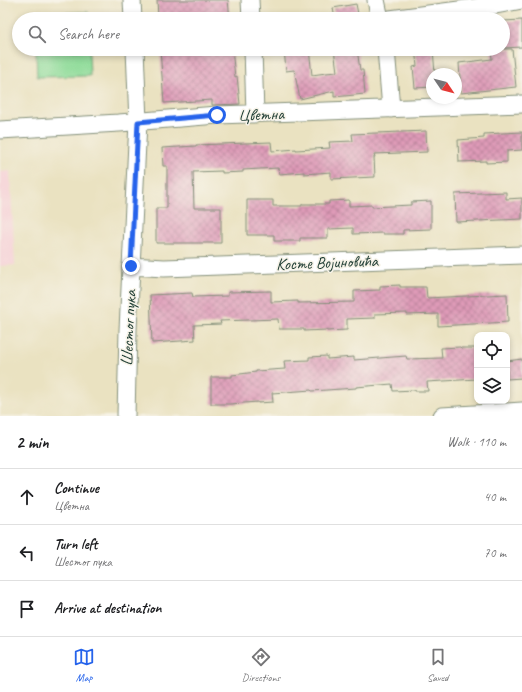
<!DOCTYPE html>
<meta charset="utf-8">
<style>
:root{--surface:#fff;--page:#f6f6f6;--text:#202124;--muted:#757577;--line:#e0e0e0;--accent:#2563eb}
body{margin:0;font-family:Caveat,sans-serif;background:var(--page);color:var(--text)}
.controls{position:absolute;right:12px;bottom:12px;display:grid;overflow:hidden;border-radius:8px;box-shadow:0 2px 6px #0003}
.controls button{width:36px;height:36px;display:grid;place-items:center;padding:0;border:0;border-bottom:1px solid var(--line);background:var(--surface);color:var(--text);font:20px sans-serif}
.compass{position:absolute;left:426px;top:68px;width:36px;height:36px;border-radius:50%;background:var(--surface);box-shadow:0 2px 6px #0003;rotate:125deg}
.stop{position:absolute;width:12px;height:12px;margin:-9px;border:3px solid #2563eb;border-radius:50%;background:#fff}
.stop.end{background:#2563eb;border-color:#fff;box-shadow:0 1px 4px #0008}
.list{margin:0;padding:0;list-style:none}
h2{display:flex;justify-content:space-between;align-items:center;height:52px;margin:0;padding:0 16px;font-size:17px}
h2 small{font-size:13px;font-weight:400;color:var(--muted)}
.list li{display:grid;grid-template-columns:26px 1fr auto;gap:12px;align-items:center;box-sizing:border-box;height:56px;padding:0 16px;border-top:1px solid var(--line)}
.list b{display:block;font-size:15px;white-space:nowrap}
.list p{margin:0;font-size:13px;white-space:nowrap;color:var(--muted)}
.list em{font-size:13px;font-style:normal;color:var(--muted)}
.icon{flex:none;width:22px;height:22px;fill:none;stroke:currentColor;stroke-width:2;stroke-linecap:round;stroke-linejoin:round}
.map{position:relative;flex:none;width:522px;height:416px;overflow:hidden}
.search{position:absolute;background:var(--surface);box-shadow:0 2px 6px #0003;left:12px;right:12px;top:12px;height:44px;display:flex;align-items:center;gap:10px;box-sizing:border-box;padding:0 14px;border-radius:22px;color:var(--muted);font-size:15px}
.sheet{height:220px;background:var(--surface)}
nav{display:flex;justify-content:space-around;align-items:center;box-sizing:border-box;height:56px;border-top:1px solid var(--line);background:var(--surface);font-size:11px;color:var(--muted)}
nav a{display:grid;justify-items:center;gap:2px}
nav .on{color:var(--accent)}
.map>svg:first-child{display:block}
.built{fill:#f6cfd6}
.green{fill:#8fdc9a;stroke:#578c67}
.building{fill:url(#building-cross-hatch)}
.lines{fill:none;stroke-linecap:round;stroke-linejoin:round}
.minor-casing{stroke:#84907a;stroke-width:19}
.minor{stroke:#fff;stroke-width:17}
.route{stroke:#2563eb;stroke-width:5}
.labels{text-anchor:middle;stroke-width:3;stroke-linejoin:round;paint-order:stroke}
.street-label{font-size:17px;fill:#1f3d34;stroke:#f7f3e8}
</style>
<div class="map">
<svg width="522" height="416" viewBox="0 0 522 416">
<defs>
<pattern id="building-cross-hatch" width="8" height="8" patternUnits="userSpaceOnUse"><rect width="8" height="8" fill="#de9ab7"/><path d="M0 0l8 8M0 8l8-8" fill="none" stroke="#b37f96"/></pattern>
</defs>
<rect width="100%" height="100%" fill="#f7f3e8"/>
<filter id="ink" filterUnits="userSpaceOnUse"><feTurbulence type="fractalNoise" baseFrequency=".025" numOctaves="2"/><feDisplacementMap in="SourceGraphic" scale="8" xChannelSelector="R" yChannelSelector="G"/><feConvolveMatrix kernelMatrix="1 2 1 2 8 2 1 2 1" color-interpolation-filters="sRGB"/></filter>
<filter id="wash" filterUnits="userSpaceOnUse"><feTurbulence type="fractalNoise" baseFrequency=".012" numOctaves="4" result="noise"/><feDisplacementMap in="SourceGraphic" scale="16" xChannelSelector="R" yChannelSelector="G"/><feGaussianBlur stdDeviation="0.9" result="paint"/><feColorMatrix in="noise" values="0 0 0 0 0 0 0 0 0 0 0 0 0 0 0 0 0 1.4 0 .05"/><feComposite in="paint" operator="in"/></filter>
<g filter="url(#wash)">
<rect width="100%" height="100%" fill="#eae2c1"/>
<!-- built -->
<path class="built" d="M10 171 15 265 0 266V172Z"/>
<!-- green -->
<path class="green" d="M88 12V19H44V13Z
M89 50 90 76 37 77 36 51Z"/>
<g id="blocks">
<!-- building -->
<path class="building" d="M157 0H228L230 19H176L175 16 158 17Z
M356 4 359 19H335L333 8Z
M522 20V47L503 48V21Z
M160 49H232L235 77 237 76 240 104 212 105V100L164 103Z
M284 49H309L312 75 326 73 337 72 334 49H357L360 70H363L365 94 334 97V91L300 99 294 70 286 71Z
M415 49H433L435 74H432V87L415 88 413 67 417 66Z
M491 49H512L516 87 461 93 459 63 492 59Z
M426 131 427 152 374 154 375 157H374L375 177 331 179V172L304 174V172L279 174 278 168 243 170V172L222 173V171L193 172 194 208H221V243H156V208H167V166H163L162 148 196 146V145L271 142 272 151 296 149V150L330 148 329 142 353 141 352 134Z
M522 132V150L507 151V162L486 163V161L459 162 458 140 484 138V134Z
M506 192V199L522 198V219L456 222 455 194Z
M247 200H273V206H302V204H329V201L349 200V206L372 205V207L411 205V202L431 201V229L403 230V234H383V233L353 234V228L328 229V238H300V241H274V235H247Z
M400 285V287H426L427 298 507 294 508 322 438 326V314L407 315V313L375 314V318L347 319V330L327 331V330L304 331V329H279L278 319 220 321 221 324 194 325 195 340 152 343 150 295 192 293 193 297 228 296V292L271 291V302L298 301V303L354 302V291L380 290V286Z
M460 347 461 348H477V379L427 382 428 391H415V390L393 391 392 384 356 387V388L312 391 311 390 272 393 273 402 258 403V402L230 404H211V377H232V375L256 372V371L285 369 284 361 309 360V357L327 356V359L354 357V360L406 356 407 359 442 358 441 348Z
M522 359V378L507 379V361Z"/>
</g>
</g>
<g filter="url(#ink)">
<use href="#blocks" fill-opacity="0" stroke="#84907a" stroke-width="1"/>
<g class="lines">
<defs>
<path id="minor" d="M132 0 133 19
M250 0 251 19
M376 0 380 19
M390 19 490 6 522 0
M253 49 255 114
M386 49 391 109
M0 130 119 123 217 115 522 104
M131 266 164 268 522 255
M126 416 128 330 138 122 135 49
M442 416 522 411"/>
</defs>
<!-- minor casing -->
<use href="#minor" class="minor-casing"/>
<!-- minor -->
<use href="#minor" class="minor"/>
</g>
</g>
<g class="lines" filter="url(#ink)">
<!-- route -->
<path class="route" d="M131 266 138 122 217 115"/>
</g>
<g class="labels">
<!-- street labels -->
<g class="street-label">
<text transform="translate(261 114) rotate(-2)" y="6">Цветна</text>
<text transform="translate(327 262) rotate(-2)" y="6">Косте Војиновића</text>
<text transform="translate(128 328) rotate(-87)" y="6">Шестог пука</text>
</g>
</g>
</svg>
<div class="controls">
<button><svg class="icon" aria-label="locate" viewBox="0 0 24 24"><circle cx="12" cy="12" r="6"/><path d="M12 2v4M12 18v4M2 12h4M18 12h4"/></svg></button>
<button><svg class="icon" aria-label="layers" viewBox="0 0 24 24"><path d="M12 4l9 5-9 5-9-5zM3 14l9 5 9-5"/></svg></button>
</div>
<svg class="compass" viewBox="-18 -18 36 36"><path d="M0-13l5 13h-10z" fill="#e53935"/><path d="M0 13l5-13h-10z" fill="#757577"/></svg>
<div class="stop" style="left:217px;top:115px"></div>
<div class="stop end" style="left:131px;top:266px"></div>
<div class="search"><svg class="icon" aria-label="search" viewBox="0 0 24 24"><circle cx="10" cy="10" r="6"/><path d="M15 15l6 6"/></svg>Search here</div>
</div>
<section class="sheet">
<h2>2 min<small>Walk · 110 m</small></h2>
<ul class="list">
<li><svg class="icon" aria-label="ahead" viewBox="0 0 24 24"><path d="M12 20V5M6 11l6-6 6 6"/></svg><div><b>Continue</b><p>Цветна</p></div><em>40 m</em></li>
<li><svg class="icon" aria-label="left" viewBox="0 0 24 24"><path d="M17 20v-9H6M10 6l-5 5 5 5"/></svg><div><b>Turn left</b><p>Шестог пука</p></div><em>70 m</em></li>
<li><svg class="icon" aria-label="arrive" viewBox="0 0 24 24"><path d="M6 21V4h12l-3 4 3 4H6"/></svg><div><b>Arrive at destination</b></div></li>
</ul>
</section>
<nav>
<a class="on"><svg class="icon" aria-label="map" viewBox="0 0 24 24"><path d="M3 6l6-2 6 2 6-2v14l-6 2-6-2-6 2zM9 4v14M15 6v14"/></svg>Map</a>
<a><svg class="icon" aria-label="directions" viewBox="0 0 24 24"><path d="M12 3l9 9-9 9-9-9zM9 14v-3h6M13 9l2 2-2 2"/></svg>Directions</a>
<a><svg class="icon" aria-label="saved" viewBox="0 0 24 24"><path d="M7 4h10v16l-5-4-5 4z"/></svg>Saved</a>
</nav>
